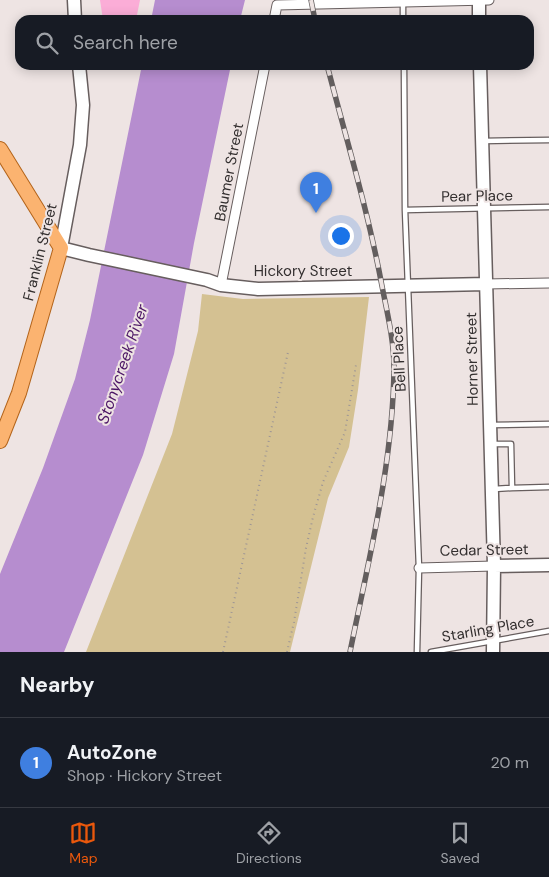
<!DOCTYPE html>
<meta charset="utf-8">
<style>
:root{--surface:#171b24;--page:#242831;--text:#f1f3f6;--muted:#9ea1a6;--line:#363941;--accent:#ea580c}
body{margin:0;font-family:"DM Sans",sans-serif;background:var(--page);color:var(--text)}
.you{position:absolute;left:340px;top:235px;width:18px;height:18px;margin:-12px;border:4px solid #fff;border-radius:50%;background:#1a73e8;box-shadow:0 0 0 8px #1a73e833}
.badge{display:grid;place-items:center;width:32px;height:32px;border-radius:50%;background:var(--accent);color:#fff;font-size:16px;font-weight:700}
.pin{position:absolute;translate:-50% -41px;filter:drop-shadow(0 1px 2px #0008)}
.pin::after{content:'';position:absolute;top:26px;width:18px;height:15px;background:inherit;clip-path:polygon(0 0,100% 0,50% 100%)}
.list{margin:0;padding:0;list-style:none}
h2{display:flex;justify-content:space-between;align-items:center;height:65px;margin:0;padding:0 20px;font-size:21px}
h2 small{font-size:16px;font-weight:400;color:var(--muted)}
.list li{display:grid;grid-template-columns:32px 1fr auto;gap:15px;align-items:center;box-sizing:border-box;height:90px;padding:0 20px;border-top:1px solid var(--line)}
.list b{display:block;font-size:19px;white-space:nowrap}
.list p{margin:0;font-size:16px;white-space:nowrap;color:var(--muted)}
.list em{font-size:16px;font-style:normal;color:var(--muted)}
.icon{flex:none;width:28px;height:28px;fill:none;stroke:currentColor;stroke-width:2;stroke-linecap:round;stroke-linejoin:round}
.map{position:relative;flex:none;width:549px;height:652px;overflow:hidden}
.search{position:absolute;background:var(--surface);box-shadow:0 2px 12px #0003;left:15px;right:15px;top:15px;height:55px;display:flex;align-items:center;gap:12px;box-sizing:border-box;padding:0 18px;border-radius:15px;color:var(--muted);font-size:19px}
.sheet{height:155px;background:var(--surface)}
nav{display:flex;justify-content:space-around;align-items:center;box-sizing:border-box;height:70px;border-top:1px solid var(--line);background:var(--surface);font-size:14px;color:var(--muted)}
nav a{display:grid;justify-items:center;gap:2px}
nav .on{color:var(--accent)}
.map>svg:first-child{display:block}
.green{fill:#d4c192}
.water{fill:#b68dcf}
.building{fill:#fbadd7}
.lines{fill:none;stroke-linecap:round;stroke-linejoin:round}
.lane-casing{stroke:#675e5e;stroke-width:7}
.street-casing{stroke:#675e5e;stroke-width:11}
.secondary-casing{stroke:#675e5e;stroke-width:15}
.primary-casing{stroke:#b3641b;stroke-width:16}
.path{stroke:#9d9595;stroke-width:2;stroke-dasharray:1 4;stroke-linecap:butt}
.lane{stroke:#fff;stroke-width:4.5}
.street{stroke:#fff;stroke-width:9}
.secondary{stroke:#fff;stroke-width:12}
.primary{stroke:#fbb370;stroke-width:14}
.rail-casing{stroke:#635e5e;stroke-width:5.5}
.rail{stroke:#eee4e3;stroke-width:4;stroke-dasharray:11;stroke-linecap:butt}
.labels{text-anchor:middle;stroke-width:4;stroke-linejoin:round;paint-order:stroke}
.street-label{font-size:15px;fill:#332f2f;stroke:#eee4e3}
.water-label{font-size:16px;font-style:italic;fill:#4c1666;stroke:#eee4e3}
</style>
<div class="map">
<svg width="549" height="652" viewBox="0 0 549 652">
<rect width="100%" height="100%" fill="#eee4e3"/>
<!-- green -->
<path class="green" d="M202 294 243 299 369 297 358 390 349 447 328 498 290 652H86L172 434 198 331Z"/>
<!-- water -->
<path class="water" d="M155 0H245L240 20H151Z
M142 65H231L194 243 174 354 143 455 64 652H0V574L43 468 75 379 90 320Z"/>
<!-- building -->
<path class="building" d="M100 0H140L136 20H103Z"/>
<g class="lines">
<defs>
<path id="lane" d="M403 1V20
M404 65 405 210 419 568 417 652
M483 141 549 140
M405 210 549 207
M491 425 549 424
M491 444H511L512 488 494 489
M512 488 549 487
M431 652 549 631"/>
<path id="street" d="M274 20 277 5 489 0
M486 284 549 283
M221 285 265 65
M419 568 494 566"/>
<path id="secondary" d="M74 0 75 20
M479 0V20
M79 65 83 105 80 145 61 248 89 255 207 280 221 285 258 289 486 284
M480 65 494 566 493 652
M494 566 549 565"/>
<path id="primary" d="M0 149 61 248 19 393 0 441"/>
</defs>
<!-- lane casing -->
<use href="#lane" class="lane-casing"/>
<!-- street casing -->
<use href="#street" class="street-casing"/>
<!-- secondary casing -->
<use href="#secondary" class="secondary-casing"/>
<!-- primary casing -->
<use href="#primary" class="primary-casing"/>
<!-- path -->
<path class="path" d="M223 652 288 352
M287 652 294 622 306 548 313 517 323 482 345 432 356 365"/>
<!-- lane -->
<use href="#lane" class="lane"/>
<!-- street -->
<use href="#street" class="street"/>
<!-- secondary -->
<use href="#secondary" class="secondary"/>
<!-- primary -->
<use href="#primary" class="primary"/>
<defs>
<path id="rail" d="M311 0 315 20
M327 65C346 138 368 211 382 286 387 312 394 340 394 368 393 464 369 558 350 652"/>
</defs>
<!-- rail casing -->
<use href="#rail" class="rail-casing"/>
<!-- rail -->
<use href="#rail" class="rail"/>
</g>
<g class="labels">
<!-- street labels -->
<g class="street-label">
<text transform="translate(229 172) rotate(-79)" y="5">Baumer Street</text>
<text transform="translate(477 196) rotate(-1)" y="5">Pear Place</text>
<text transform="translate(40 252) rotate(-76)" y="5">Franklin Street</text>
<text x="303" y="276">Hickory Street</text>
<text transform="translate(399 359) rotate(-93)" y="5">Bell Place</text>
<text transform="translate(472 359) rotate(-91)" y="5">Horner Street</text>
<text transform="translate(484 550) rotate(-1)" y="5">Cedar Street</text>
<text transform="translate(488 629) rotate(-10)" y="5">Starling Place</text>
</g>
<!-- water labels -->
<g class="water-label">
<text transform="translate(122 364) rotate(-71)" y="6">Stonycreek River</text>
</g>
</g>
</svg>
<div class="you"></div>
<div class="pin badge" style="left:316px;top:213px;background:#3f7fe0">1</div>
<div class="search"><svg class="icon" aria-label="search" viewBox="0 0 24 24"><circle cx="10" cy="10" r="6"/><path d="M15 15l6 6"/></svg>Search here</div>
</div>
<section class="sheet">
<h2>Nearby<small></small></h2>
<ul class="list">
<li><span class="badge" style="background:#3f7fe0">1</span><div><b>AutoZone</b><p>Shop · Hickory Street</p></div><em>20 m</em></li>
</ul>
</section>
<nav>
<a class="on"><svg class="icon" aria-label="map" viewBox="0 0 24 24"><path d="M3 6l6-2 6 2 6-2v14l-6 2-6-2-6 2zM9 4v14M15 6v14"/></svg>Map</a>
<a><svg class="icon" aria-label="directions" viewBox="0 0 24 24"><path d="M12 3l9 9-9 9-9-9zM9 14v-3h6M13 9l2 2-2 2"/></svg>Directions</a>
<a><svg class="icon" aria-label="saved" viewBox="0 0 24 24"><path d="M7 4h10v16l-5-4-5 4z"/></svg>Saved</a>
</nav>
